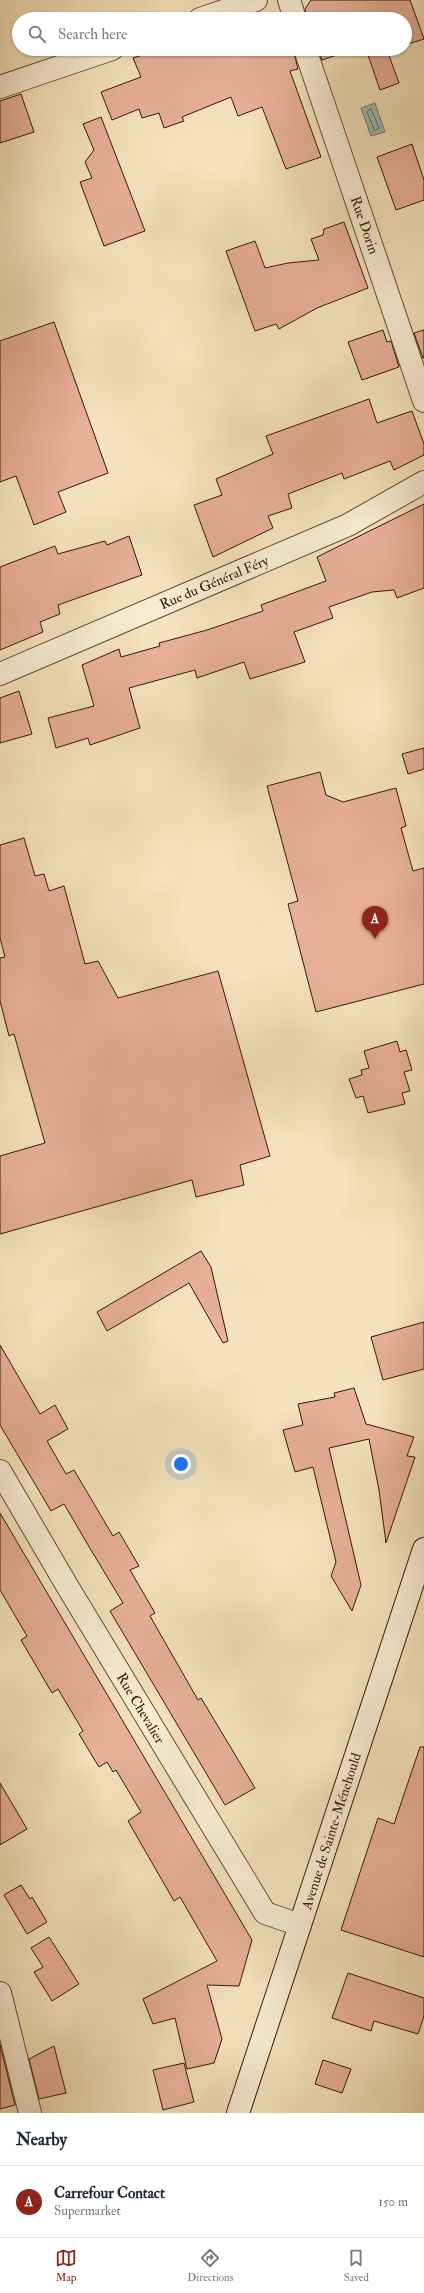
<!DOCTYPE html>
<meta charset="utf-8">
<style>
:root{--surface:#fff;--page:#f6f6f7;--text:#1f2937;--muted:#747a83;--line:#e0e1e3;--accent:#8f2418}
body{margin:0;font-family:"IM FELL Double Pica",serif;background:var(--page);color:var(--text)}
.you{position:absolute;left:181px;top:1464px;width:14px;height:14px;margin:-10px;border:3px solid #fff;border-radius:50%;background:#1a73e8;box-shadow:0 0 0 6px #1a73e833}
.badge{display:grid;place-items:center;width:26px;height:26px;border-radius:50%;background:var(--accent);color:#fff;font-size:13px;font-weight:700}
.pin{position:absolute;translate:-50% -33px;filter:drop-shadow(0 1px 2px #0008)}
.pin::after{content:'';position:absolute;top:21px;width:14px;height:12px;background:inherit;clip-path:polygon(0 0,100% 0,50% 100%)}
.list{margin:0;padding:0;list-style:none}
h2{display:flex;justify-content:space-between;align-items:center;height:52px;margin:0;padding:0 16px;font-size:17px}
h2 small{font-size:13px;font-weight:400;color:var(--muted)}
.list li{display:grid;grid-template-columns:26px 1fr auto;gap:12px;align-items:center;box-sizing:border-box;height:72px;padding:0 16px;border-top:1px solid var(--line)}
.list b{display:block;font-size:15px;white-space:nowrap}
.list p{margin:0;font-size:13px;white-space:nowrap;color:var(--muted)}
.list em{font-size:13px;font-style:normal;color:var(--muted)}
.icon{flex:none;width:22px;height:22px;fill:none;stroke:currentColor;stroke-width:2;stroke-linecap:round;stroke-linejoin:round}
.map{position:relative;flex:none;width:424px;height:2113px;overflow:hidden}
.search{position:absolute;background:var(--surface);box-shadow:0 1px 3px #0004;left:12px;right:12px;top:12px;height:44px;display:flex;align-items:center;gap:10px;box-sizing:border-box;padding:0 14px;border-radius:22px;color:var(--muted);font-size:15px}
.sheet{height:124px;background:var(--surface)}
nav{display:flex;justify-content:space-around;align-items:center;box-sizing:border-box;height:56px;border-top:1px solid var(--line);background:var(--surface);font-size:11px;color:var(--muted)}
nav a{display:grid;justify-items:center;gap:2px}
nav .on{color:var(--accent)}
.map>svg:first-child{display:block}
.water{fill:#9cbeb5;stroke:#737b6d}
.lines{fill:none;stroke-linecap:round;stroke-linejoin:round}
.shore{stroke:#686a5b;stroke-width:1}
.building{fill:#e8b09a;stroke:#351701}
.minor-casing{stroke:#654a30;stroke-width:24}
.secondary-casing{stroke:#351701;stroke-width:24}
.minor{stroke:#f8edd4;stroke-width:22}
.secondary{stroke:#f8edd4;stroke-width:22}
.labels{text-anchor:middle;stroke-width:3.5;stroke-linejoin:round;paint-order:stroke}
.street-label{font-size:14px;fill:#351701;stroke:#f8edd4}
</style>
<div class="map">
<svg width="424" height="2113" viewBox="0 0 424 2113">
<rect width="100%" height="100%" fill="#f5e3bd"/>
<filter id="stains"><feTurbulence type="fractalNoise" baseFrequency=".005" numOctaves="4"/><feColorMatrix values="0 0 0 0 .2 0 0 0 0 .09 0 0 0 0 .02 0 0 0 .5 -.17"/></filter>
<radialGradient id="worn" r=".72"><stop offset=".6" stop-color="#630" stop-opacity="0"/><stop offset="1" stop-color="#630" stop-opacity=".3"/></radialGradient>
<!-- water -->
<path class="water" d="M375 103 385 132 371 136 361 108Z"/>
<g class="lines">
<!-- shore -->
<path class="shore" d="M371 109 379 128 375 131 367 112Z"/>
</g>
<!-- building -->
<path class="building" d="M311 0H410L424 39 405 45V19H307L305 9Z
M162 49H293L298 69 290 71 321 157 286 169 262 107 238 116 231 97 182 117 184 121 164 128 159 113 142 118 139 109 112 120 101 92 141 77 133 58Z
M318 49H355L322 60Z
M366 49H390L387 50 399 83 380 90Z
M21 94 34 132 0 143V101Z
M101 117 145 231 104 246 80 182 92 178 85 162 94 150 83 124Z
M412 144 424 180V200L396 210 377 157Z
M344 222 368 288 317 308 279 329 276 324 255 331 226 251 255 241 265 268 288 263 319 260 311 239 323 235 324 229Z
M54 322 108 473 58 492 66 512 34 525 16 476 0 482V341Z
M383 330 387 342 391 341 399 367 362 380 348 342Z
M424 330V358H423L414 333Z
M369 399 377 423 412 411 424 444V455L394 470 390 461 344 479 342 473 288 494 292 508 268 516 273 528 213 557 194 505 222 495 216 479 273 454 266 436Z
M424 504V588L397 598 394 590 372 592 329 607 333 618 294 632 305 662 250 679 244 662 197 678 195 670 129 688 140 728 90 745 88 738 56 748 48 718 94 706 82 665 119 649 121 657 160 646 159 643 207 630 263 611 261 605 326 581 317 557Z
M129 536 142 575 58 605 60 614 40 622 43 632 0 650V567L55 546 58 554 105 541 107 545Z
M19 691 32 734 0 743V698Z
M424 748V769L408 774 402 754Z
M320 772 326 795 343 802 396 788 406 826 401 828 413 871 424 868V984L316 1012 288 904 298 901 267 786Z
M24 838 35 876 44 874 49 891 64 886 85 964 98 961 118 998 218 971 270 1156 240 1165 244 1185 196 1197 192 1180 0 1234V1156L45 1143 14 1034 9 1036 0 1001V958L5 957 0 938V845Z
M397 1041 400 1052 406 1050 412 1070 404 1072 410 1091 402 1093 405 1104 368 1113 363 1096 356 1098 349 1079 362 1075 361 1070 369 1068 364 1051Z
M201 1251 211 1267 228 1341 223 1343 189 1283 107 1331 97 1312Z
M424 1322V1369L383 1380 371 1337Z
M0 1345 40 1414 55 1405 68 1429 47 1441 66 1474 74 1470 113 1536 119 1532 139 1566 130 1570 155 1613 150 1616 198 1700 201 1698 255 1788 225 1805 110 1611 123 1603 91 1550 64 1504 51 1511 0 1425Z
M354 1388 366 1424 414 1437 407 1456 415 1457 386 1543 379 1490 369 1439 329 1448 361 1585 352 1611 331 1576 336 1562 313 1467 295 1472 283 1430 303 1425 298 1404 335 1397 334 1393Z
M0 1513 252 1940 239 1986 207 1985 222 2039 214 2063 187 2069 175 2018 153 2024 143 1999 217 1961 180 1897 174 1901 128 1821 141 1812 116 1770 113 1772 107 1762 99 1767 79 1734 83 1731 58 1689 52 1693 21 1640 27 1636 0 1590Z
M420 1747H424V1957L341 1930 378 1818 394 1824Z
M0 1783 27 1829 0 1845Z
M21 1885 30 1899 32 1897 47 1922 27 1934 4 1895Z
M49 1937 79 1984 52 2001 34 1972 43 1967 31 1948Z
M348 1973 424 1998V2016L418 2034 374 2021 371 2031 332 2018Z
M0 2045 15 2105 0 2109Z
M54 2046 66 2093 39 2099 29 2059Z
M323 2060 351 2069 342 2093 315 2084Z
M184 2063 194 2102 163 2110 153 2070Z"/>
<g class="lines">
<defs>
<path id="minor" d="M289 0 295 19
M200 19 256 0
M305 49 424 401
M0 87 112 49
M0 674 348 525 424 482
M0 1471 66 1584 265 1913 300 1925
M0 1993 30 2113"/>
<path id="secondary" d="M238 2113 424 1549"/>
</defs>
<!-- minor casing -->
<use href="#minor" class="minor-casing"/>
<!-- secondary casing -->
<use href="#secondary" class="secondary-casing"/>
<!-- minor -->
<use href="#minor" class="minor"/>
<!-- secondary -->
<use href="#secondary" class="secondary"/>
</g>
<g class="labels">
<!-- street labels -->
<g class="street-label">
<text transform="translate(365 225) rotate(71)" y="5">Rue Dorin</text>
<text transform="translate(214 582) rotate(-23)" y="5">Rue du Général Féry</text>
<text transform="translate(141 1708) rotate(59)" y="5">Rue Chevalier</text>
<text transform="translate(331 1831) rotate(-72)" y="5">Avenue de Sainte-Ménehould</text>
</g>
</g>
<rect width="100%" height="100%" filter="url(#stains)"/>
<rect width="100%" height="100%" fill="url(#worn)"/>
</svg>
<div class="you"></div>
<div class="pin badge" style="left:375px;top:939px">A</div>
<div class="search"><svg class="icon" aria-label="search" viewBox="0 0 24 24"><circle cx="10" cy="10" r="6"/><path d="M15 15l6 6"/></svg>Search here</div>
</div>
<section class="sheet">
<h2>Nearby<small></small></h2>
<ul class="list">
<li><span class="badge">A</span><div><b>Carrefour Contact</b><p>Supermarket</p></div><em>150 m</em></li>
</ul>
</section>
<nav>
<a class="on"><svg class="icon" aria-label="map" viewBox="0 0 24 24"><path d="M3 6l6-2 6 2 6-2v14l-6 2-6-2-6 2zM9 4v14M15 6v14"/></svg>Map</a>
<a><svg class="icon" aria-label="directions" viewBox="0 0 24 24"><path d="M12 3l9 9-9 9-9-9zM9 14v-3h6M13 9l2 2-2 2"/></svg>Directions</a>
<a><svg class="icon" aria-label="saved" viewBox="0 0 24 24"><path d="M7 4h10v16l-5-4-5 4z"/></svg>Saved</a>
</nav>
